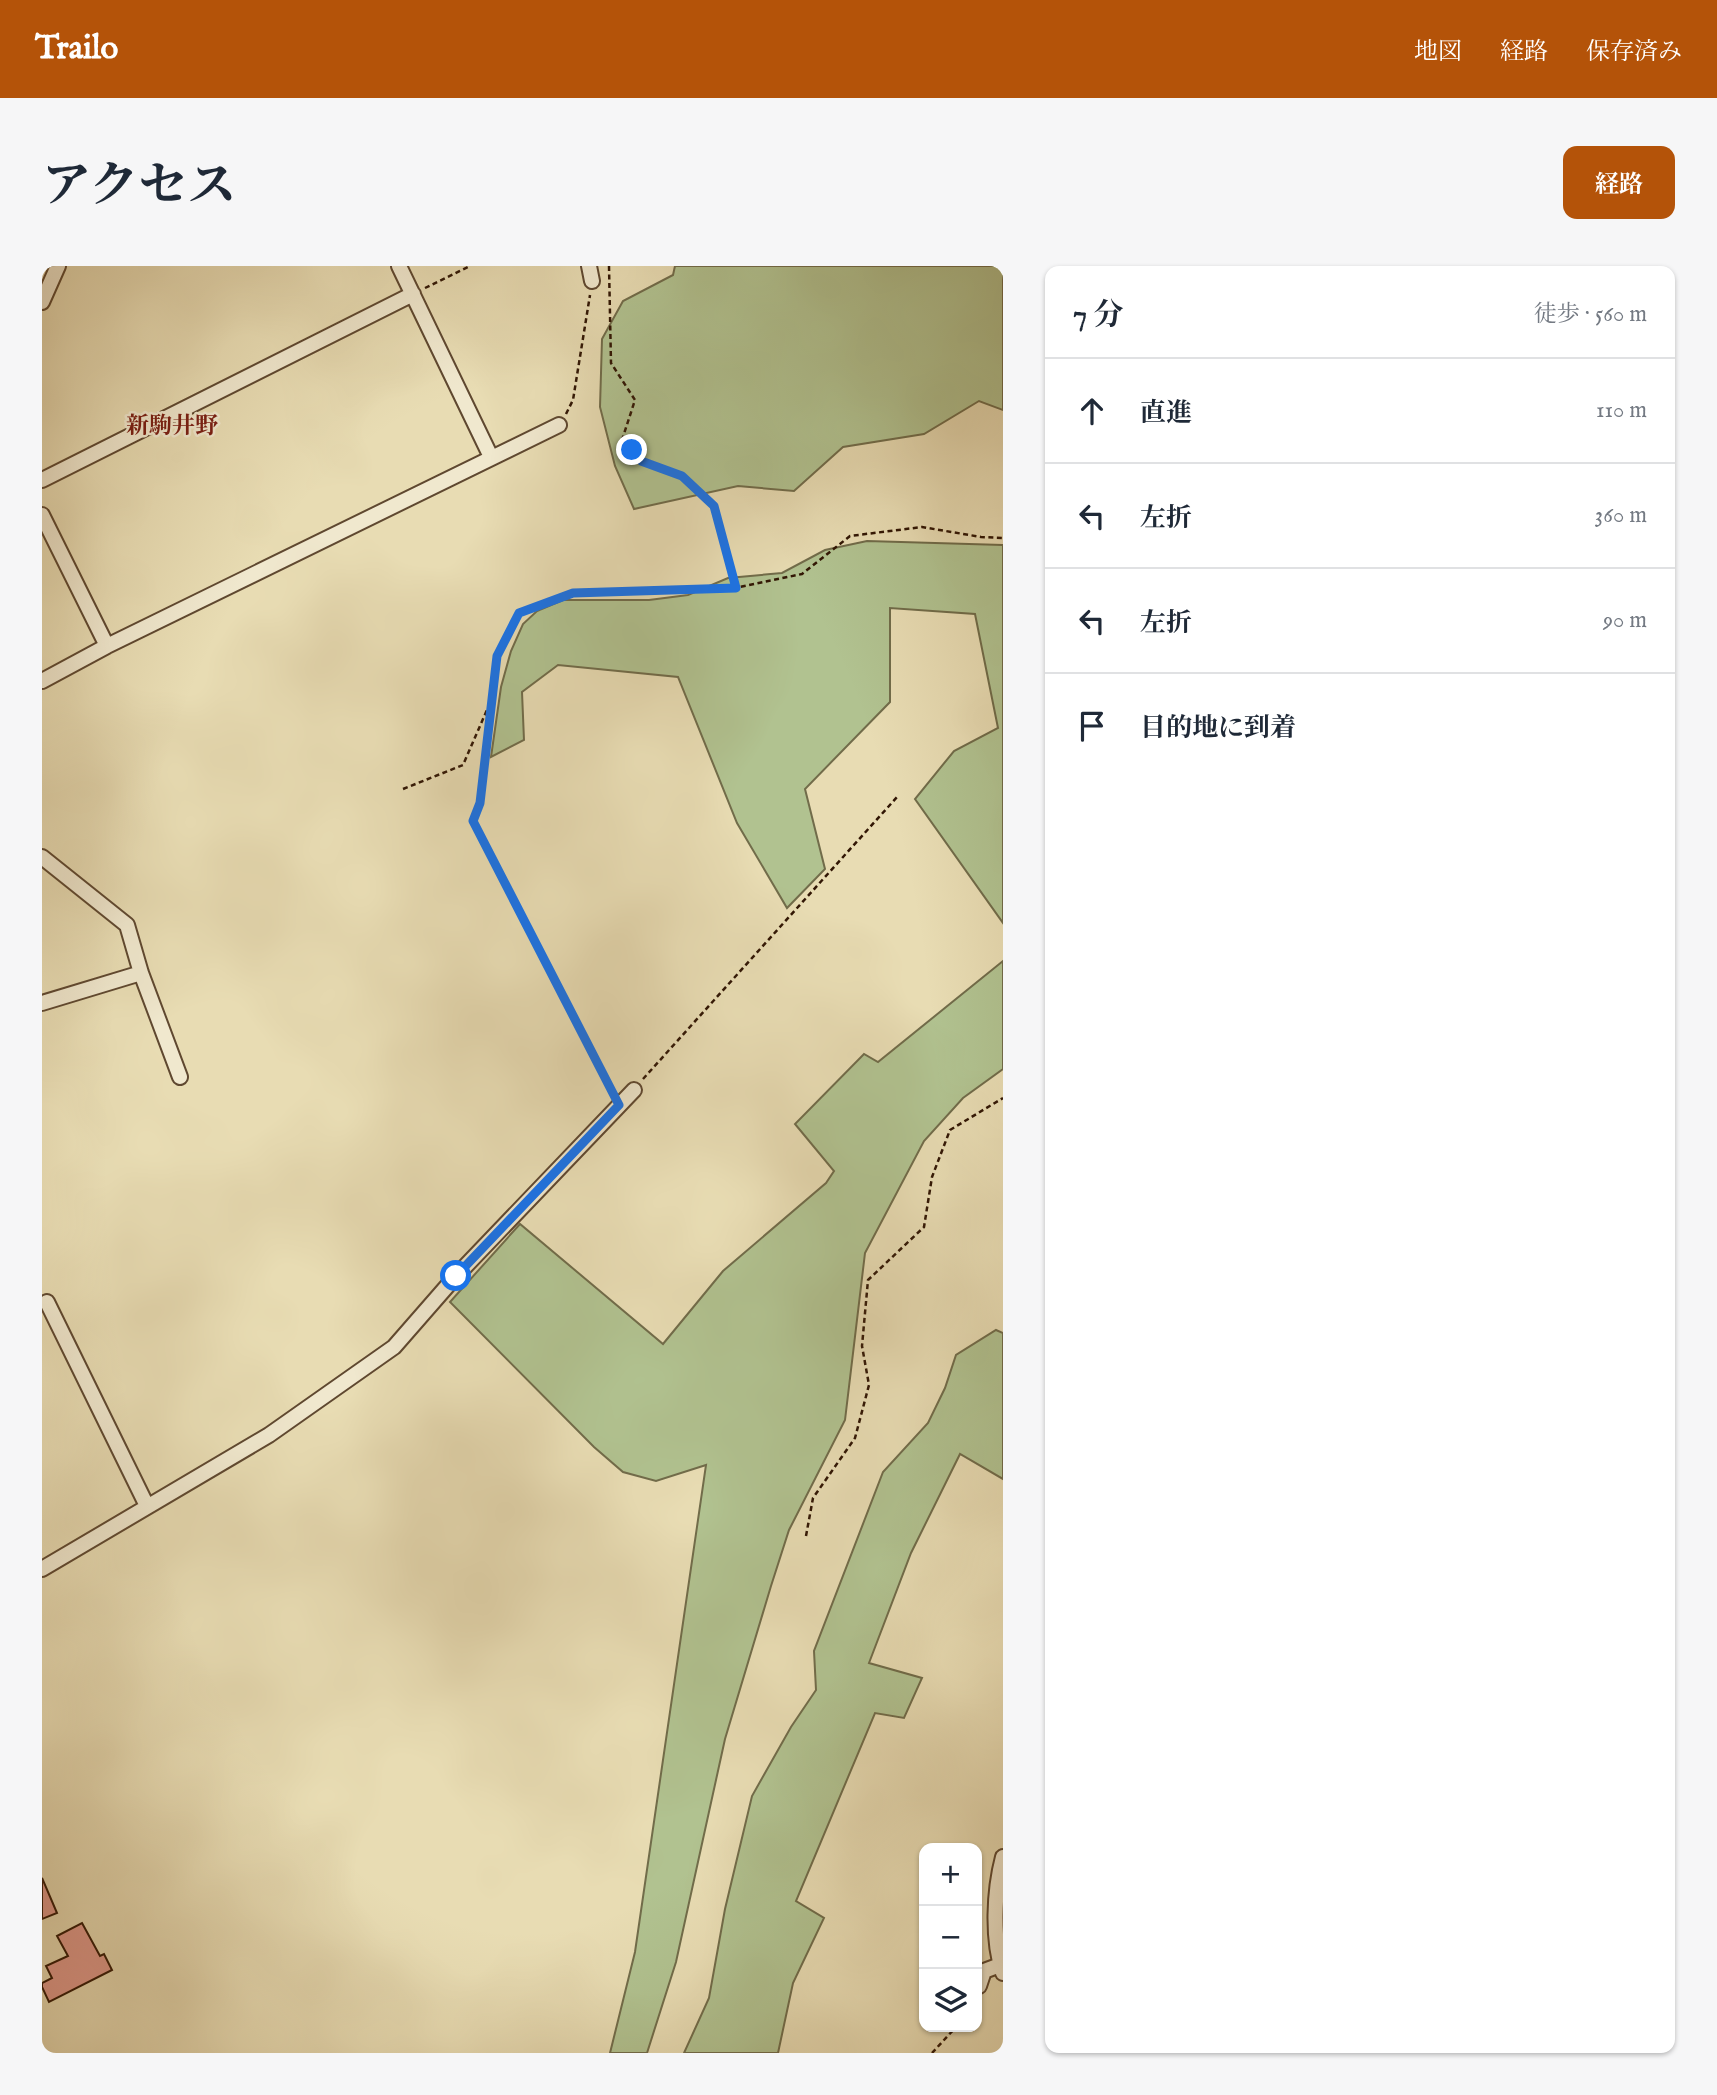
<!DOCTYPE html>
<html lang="ja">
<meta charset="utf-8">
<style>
:root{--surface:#fff;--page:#f6f6f7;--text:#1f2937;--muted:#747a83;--line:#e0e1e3;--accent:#b45309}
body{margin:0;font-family:"IM FELL English","Noto Serif JP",serif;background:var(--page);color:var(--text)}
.controls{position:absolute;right:21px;bottom:21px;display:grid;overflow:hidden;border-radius:14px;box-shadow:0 2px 5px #0004}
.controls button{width:63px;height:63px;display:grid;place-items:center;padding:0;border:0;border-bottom:2px solid var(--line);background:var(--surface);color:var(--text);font:35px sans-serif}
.stop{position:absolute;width:21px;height:21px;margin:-16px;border:5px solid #1a73e8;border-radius:50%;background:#fff}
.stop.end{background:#1a73e8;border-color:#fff;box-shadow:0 2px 7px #0008}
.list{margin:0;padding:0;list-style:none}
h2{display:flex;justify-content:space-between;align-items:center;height:91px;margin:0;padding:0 28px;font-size:30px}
h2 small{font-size:23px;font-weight:400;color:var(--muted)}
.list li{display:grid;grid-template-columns:46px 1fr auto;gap:21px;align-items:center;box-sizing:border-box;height:105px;padding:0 28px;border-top:2px solid var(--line)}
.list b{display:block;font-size:26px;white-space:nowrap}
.list em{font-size:23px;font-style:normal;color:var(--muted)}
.icon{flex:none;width:38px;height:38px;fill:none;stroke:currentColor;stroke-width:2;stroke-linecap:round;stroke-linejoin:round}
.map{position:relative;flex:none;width:961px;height:1787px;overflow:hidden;border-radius:14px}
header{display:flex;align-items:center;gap:42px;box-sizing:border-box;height:98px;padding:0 35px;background:var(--accent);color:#fff}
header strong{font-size:33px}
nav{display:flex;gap:38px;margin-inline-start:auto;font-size:24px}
.intro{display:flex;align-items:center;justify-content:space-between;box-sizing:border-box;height:168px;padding:0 42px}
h1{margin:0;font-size:49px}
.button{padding:18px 32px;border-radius:14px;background:var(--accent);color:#fff;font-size:24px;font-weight:700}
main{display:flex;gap:42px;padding:0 42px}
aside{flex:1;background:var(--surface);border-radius:14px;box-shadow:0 2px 5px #0004}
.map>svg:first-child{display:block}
.green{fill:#b1c290;stroke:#716c4a;stroke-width:2}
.building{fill:#e0998c;stroke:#311604;stroke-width:2}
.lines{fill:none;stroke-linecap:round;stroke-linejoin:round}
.minor-casing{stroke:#5f4830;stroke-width:18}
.path{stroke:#311604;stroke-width:2.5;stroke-dasharray:5 3.5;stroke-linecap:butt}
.minor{stroke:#f0e8ce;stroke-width:14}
.route{stroke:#1a73e8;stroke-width:9}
.labels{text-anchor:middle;stroke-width:5;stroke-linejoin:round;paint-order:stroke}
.quarter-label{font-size:23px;font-weight:bold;fill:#7a1f14;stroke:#f0e8ce}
</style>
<header>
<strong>Trailo</strong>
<nav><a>地図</a><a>経路</a><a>保存済み</a></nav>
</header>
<div class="intro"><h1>アクセス</h1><a class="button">経路</a></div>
<main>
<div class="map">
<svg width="961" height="1787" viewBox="0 0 961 1787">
<rect width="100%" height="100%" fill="#e8dcb3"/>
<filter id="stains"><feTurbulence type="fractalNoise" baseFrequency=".00286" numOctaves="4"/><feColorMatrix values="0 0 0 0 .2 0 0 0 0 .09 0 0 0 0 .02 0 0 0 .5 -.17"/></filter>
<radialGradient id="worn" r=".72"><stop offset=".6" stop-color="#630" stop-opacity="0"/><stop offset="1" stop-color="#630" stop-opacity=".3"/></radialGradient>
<!-- green -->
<path class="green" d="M633 0H961V144L937 135 882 168 801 181 752 225 696 220 592 243 573 200 558 141 560 73 581 35 631 9Z
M825 275 961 279V657L873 533 912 485 956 462 933 348 848 342V436L763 523 783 603 745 642 695 557 636 411 516 399 480 426 482 474 449 491 459 421 469 385 481 358 495 345 521 334H607L646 329 686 312 740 307 783 284Z
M961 695V803L921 832 882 875 823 987 803 1154 747 1264 729 1320 683 1473 634 1696 605 1787H568L593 1686 664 1199 614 1215 581 1206 552 1181 408 1036 478 958 621 1078 681 1005 784 917 792 905 753 858 822 788 836 796Z
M954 1064 961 1067V1213L918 1188 869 1287 827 1397 880 1412 862 1452 833 1447 754 1635 782 1652 751 1717 736 1787H642L667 1732 683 1643 710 1530 749 1461 774 1424 772 1385 841 1206 886 1157 903 1122 914 1089Z"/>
<!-- building -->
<path class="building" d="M0 1612 15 1647 0 1653Z
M40 1657 58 1690 62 1688 70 1704 7 1736 0 1721V1717L10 1712 4 1700 26 1690 15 1670Z"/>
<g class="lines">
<defs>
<path id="minor" d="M357 0 449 191
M547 0 550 15
M0 36 16 0
M0 214 371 28
M0 249 65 380
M0 415 65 380 517 159
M0 591 85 659 99 707 138 811
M0 737 99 707
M5 1036 105 1240
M0 1303 227 1169 352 1081 414 1010 592 824
M961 1591C952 1625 950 1673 961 1707
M937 1720 942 1705 958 1699"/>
</defs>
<!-- minor casing -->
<use href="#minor" class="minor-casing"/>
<!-- path -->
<path class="path" d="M567 0 569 97 593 134 580 174 599 195 641 210 672 240 693 322
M383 22 428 0
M524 148 531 134 548 29
M361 523 421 499 451 430
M601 813 856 530
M571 828 431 555 438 537 455 390 477 347 531 327 693 322 760 308 808 270 880 261 939 271 961 272
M764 1270 771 1232 813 1172 827 1119 820 1080 826 1014 882 961 890 911 908 864 961 832
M890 1787 914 1761"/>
<!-- minor -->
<use href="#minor" class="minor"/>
</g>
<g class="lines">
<!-- route -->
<path class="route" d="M414 1010 577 839 431 555 438 537 455 390 477 347 531 327 694 322 672 240 640 210 599 195 590 184"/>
</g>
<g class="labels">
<!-- quarter labels -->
<g class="quarter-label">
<text x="130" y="167">新駒井野</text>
</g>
</g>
<rect width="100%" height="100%" filter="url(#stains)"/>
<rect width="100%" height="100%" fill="url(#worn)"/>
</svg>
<div class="controls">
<button>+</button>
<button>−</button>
<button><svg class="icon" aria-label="layers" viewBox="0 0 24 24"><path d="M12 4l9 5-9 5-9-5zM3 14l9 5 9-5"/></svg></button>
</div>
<div class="stop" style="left:414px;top:1010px"></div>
<div class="stop end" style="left:590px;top:184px"></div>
</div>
<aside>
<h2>7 分<small>徒歩 · 560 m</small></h2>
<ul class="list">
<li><svg class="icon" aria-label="ahead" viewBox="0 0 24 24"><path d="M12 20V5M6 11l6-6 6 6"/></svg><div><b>直進</b></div><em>110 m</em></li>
<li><svg class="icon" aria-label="left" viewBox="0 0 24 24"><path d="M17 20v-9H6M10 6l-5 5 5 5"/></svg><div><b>左折</b></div><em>360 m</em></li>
<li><svg class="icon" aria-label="left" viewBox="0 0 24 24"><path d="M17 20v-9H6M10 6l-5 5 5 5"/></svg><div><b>左折</b></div><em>90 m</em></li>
<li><svg class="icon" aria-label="arrive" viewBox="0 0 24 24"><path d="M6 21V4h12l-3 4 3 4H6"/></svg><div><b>目的地に到着</b></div></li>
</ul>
</aside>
</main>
